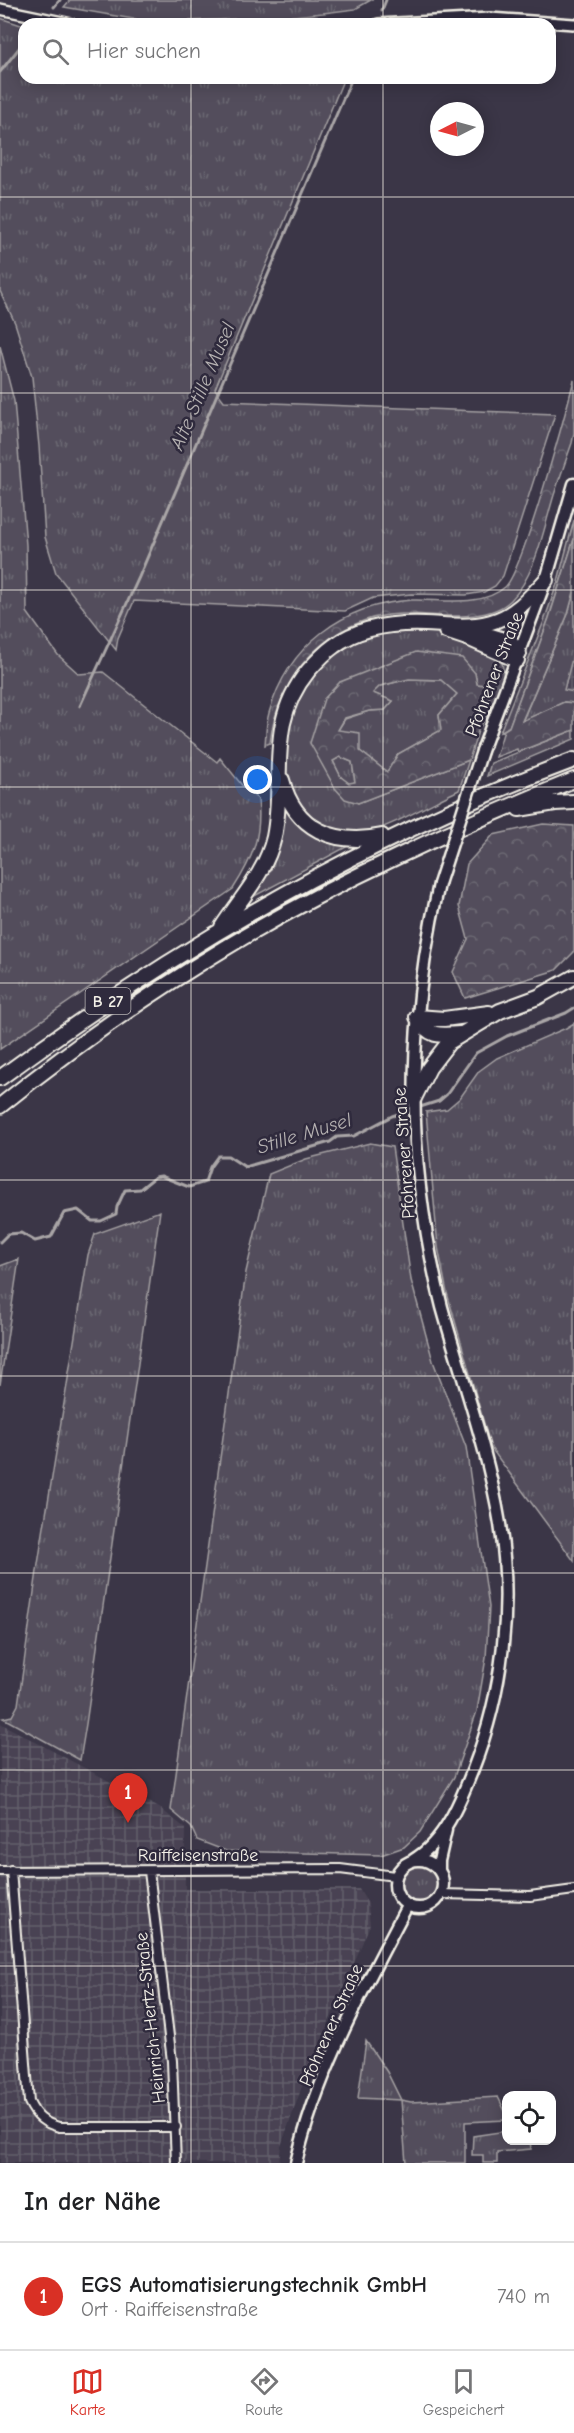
<!DOCTYPE html>
<html lang="de">
<meta charset="utf-8">
<style>
:root{--surface:#fff;--page:#f2f2f2;--text:#202124;--muted:#757577;--line:#e0e0e0;--accent:#d93025}
body{margin:0;font-family:"Comic Neue",sans-serif;background:var(--page);color:var(--text)}
.controls{position:absolute;right:18px;bottom:18px;display:grid;overflow:hidden;border-radius:12px;box-shadow:0 3px 15px #0003}
.controls button{width:54px;height:54px;display:grid;place-items:center;padding:0;border:0;border-bottom:2px solid var(--line);background:var(--surface);color:var(--text);font:30px sans-serif}
.compass{position:absolute;left:430px;top:102px;width:54px;height:54px;border-radius:50%;background:var(--surface);box-shadow:0 3px 15px #0003;rotate:264deg}
.you{position:absolute;left:258px;top:780px;width:21px;height:21px;margin:-15px;border:4px solid #fff;border-radius:50%;background:#1a73e8;box-shadow:0 0 0 9px #1a73e833}
.badge{display:grid;place-items:center;width:39px;height:39px;border-radius:50%;background:var(--accent);color:#fff;font-size:20px;font-weight:700}
.pin{position:absolute;translate:-50% -50px;filter:drop-shadow(0 2px 3px #0008)}
.pin::after{content:'';position:absolute;top:32px;width:21px;height:18px;background:inherit;clip-path:polygon(0 0,100% 0,50% 100%)}
.list{margin:0;padding:0;list-style:none}
h2{display:flex;justify-content:space-between;align-items:center;height:78px;margin:0;padding:0 24px;font-size:26px}
h2 small{font-size:20px;font-weight:400;color:var(--muted)}
.list li{display:grid;grid-template-columns:39px 1fr auto;gap:18px;align-items:center;box-sizing:border-box;height:108px;padding:0 24px;border-top:2px solid var(--line)}
.list b{display:block;font-size:22px;white-space:nowrap}
.list p{margin:0;font-size:20px;white-space:nowrap;color:var(--muted)}
.list em{font-size:20px;font-style:normal;color:var(--muted)}
.icon{flex:none;width:33px;height:33px;fill:none;stroke:currentColor;stroke-width:2;stroke-linecap:round;stroke-linejoin:round}
.map{position:relative;flex:none;width:574px;height:2163px;overflow:hidden}
.search{position:absolute;background:var(--surface);box-shadow:0 3px 15px #0003;left:18px;right:18px;top:18px;height:66px;display:flex;align-items:center;gap:15px;box-sizing:border-box;padding:0 21px;border-radius:18px;color:var(--muted);font-size:22px}
.sheet{height:186px;background:var(--surface)}
nav{display:flex;justify-content:space-around;align-items:center;box-sizing:border-box;height:84px;border-top:2px solid var(--line);background:var(--surface);font-size:16px;color:var(--muted)}
nav a{display:grid;justify-items:center;gap:3px}
nav .on{color:var(--accent)}
.map>svg:first-child{display:block}
.industrial{fill:url(#industrial-grid)}
.grass{fill:url(#grass-tufts);stroke:#a4a0a2;stroke-width:1.5}
.forest{fill:url(#forest-crowns);stroke:#a4a0a2;stroke-width:1.5;fill-rule:evenodd}
.lines{fill:none;stroke-linecap:round;stroke-linejoin:round}
.stream{stroke:#aaa6a7;stroke-width:3}
.minor-casing{stroke:#f4f1e8;stroke-width:12}
.tertiary-casing{stroke:#f4f1e8;stroke-width:14}
.secondary-casing{stroke:#f4f1e8;stroke-width:15}
.trunk-casing{stroke:#f4f1e8;stroke-width:18}
.minor{stroke:#2f2a3d;stroke-width:8}
.tertiary{stroke:#2f2a3d;stroke-width:9}
.secondary{stroke:#2f2a3d;stroke-width:10}
.trunk{stroke:#2f2a3d;stroke-width:14}
.secondary-bridge-casing{stroke:#f4f1e8;stroke-width:15;stroke-linecap:butt}
.secondary-bridge{stroke:#2f2a3d;stroke-width:10}
.grid{fill:none;stroke:#f4f1e8;stroke-width:1.5;stroke-opacity:0.55}
.labels{text-anchor:middle;stroke-width:5;stroke-linejoin:round;paint-order:stroke}
.shield{fill:#2f2a3d;stroke:#b9b5b5;stroke-width:1.5}
.shield-label{font-size:16px;font-weight:bold;fill:#f4f1e8}
.street-label{font-size:18px;fill:#f4f1e8;stroke:#2f2a3d}
.water-label{font-size:20px;font-style:italic;fill:#b6b2b2;stroke:#2f2a3d}
</style>
<div class="map">
<svg width="574" height="2163" viewBox="0 0 574 2163">
<defs>
<pattern id="industrial-grid" width="8" height="8" patternUnits="userSpaceOnUse" patternTransform="scale(1.5)"><rect width="8" height="8" fill="#484352"/><path d="M0 4h8M4 0v8" fill="none" stroke="#635f6b"/></pattern>
<pattern id="grass-tufts" width="24" height="20" patternUnits="userSpaceOnUse" patternTransform="scale(1.5)"><rect width="24" height="20" fill="#534e5c"/><path d="M3 7l-1-3M5 7V3M7 7l1-3M15 17l-1-3M17 17v-4M19 17l1-3" fill="none" stroke="#6c6873"/></pattern>
<pattern id="forest-crowns" width="20" height="18" patternUnits="userSpaceOnUse" patternTransform="scale(1.5)"><rect width="20" height="18" fill="#534e5c"/><path d="M2 6a3 3 0 1 1 6 0M12 15a3 3 0 1 1 6 0" fill="none" stroke="#6c6873"/></pattern>
</defs>
<rect width="100%" height="100%" fill="#3b3647"/>
<filter id="ink" filterUnits="userSpaceOnUse"><feTurbulence type="fractalNoise" baseFrequency=".0167" numOctaves="2"/><feDisplacementMap in="SourceGraphic" scale="12" xChannelSelector="R" yChannelSelector="G"/><feConvolveMatrix kernelMatrix="1 2 1 2 8 2 1 2 1" color-interpolation-filters="sRGB"/></filter>
<g filter="url(#ink)">
<!-- industrial -->
<path class="industrial" d="M574 651V692L564 690Z
M0 1723 124 1789 161 1809 185 1828V1889H359L368 1904 370 1925 304 2081 281 2146 279 2163H0Z"/>
<!-- grass -->
<path class="grass" d="M70 0H371L355 9 323 13 274 18 184 21 139 20 64 7Z
M0 18 24 26V78H344L215 389 224 401 555 414 503 576 495 586 484 592 466 595 411 594 373 598 345 611 134 601 118 638 116 650 56 573 45 537 39 446 32 377 15 323 0 291Z
M0 346 14 401 26 545 27 612 58 655 79 674 103 672 217 762 220 758 245 789 258 799C262 836 253 858 233 889L0 1049Z
M574 520V539L549 618 509 727 500 732 544 621 558 581Z
M574 592V651L564 690 574 692V703L564 702 522 722 568 614Z
M415 628 442 632 501 660C510 681 490 709 480 727L492 687 477 684 475 673 340 682 324 766 335 788 358 803 469 760 459 790C439 799 382 832 363 833 294 838 272 771 291 714 300 687 321 663 345 648 366 635 391 631 415 628Z
M409 679 441 680 457 694 439 715 442 730 398 754 387 772 360 751 338 730 345 719 369 711 385 710 393 701 372 693 380 686Z
M574 730V739L487 776 491 763Z
M340 757 352 762 355 782 349 784 341 777 333 761Z
M281 801 350 845 249 899Z
M574 1023V1561L491 1448 447 1293 438 1247 426 1112 447 1109 460 1098 479 1071 497 1058 566 1028Z
M370 1143 392 1147 411 1280 433 1361 466 1447 489 1607 486 1658 477 1711 454 1777 420 1832 404 1847 381 1855 226 1851 197 1840 191 1827 171 1810 246 1272 269 1174 306 1159Z
M160 1211 86 1724 80 1760 3 1718 12 1716 18 1705 38 1564 88 1255 95 1234Z
M19 1259 0 1385V1266Z
M397 1884a21 21 0 1 1 42 0a21 21 0 1 1-42 0Z
M366 2041 387 2072 401 2100 411 2102 498 2097 506 2113V2120L465 2122V2163H406L401 2100 358 2098Z
M506 2131V2140L530 2141 531 2149 497 2152V2163H483V2155H472L473 2136Z"/>
<!-- forest -->
<path class="forest" d="M574 380V433L572 443C566 460 560 477 554 495 544 527 536 575 511 600 486 625 433 613 401 614 330 616 277 676 270 743L265 745C266 734 266 723 269 713 288 645 343 604 412 600 441 599 481 608 505 587 522 573 566 411 574 380Z
M574 539V592L568 614 522 721 564 702 574 703V730L518 752 517 749 496 757 504 730 509 727 549 618Z
M416 652 462 658 475 673 477 684 492 686 469 760 358 803 345 799 335 788 310 743 324 699 340 682ZM409 679 441 680 457 694 439 715 441 730 398 754 387 772 360 751V733L338 730 345 718 369 711 385 710 393 701 373 693 380 686ZM340 757 352 762 355 782 349 783 341 777 333 761Z
M543 824 574 826V952L556 970 465 998 453 972 468 939 459 906 467 864 493 835Z"/>
<g class="lines">
<!-- stream -->
<path class="stream" d="M54 7 60 0
M382 10 386 0
M0 72 24 42
M80 706 139 577 352 78
M0 1242 8 1234 21 1233 35 1241 51 1237 64 1213 78 1210 92 1221H101L116 1214 117 1207 125 1190 140 1189 155 1177 161 1176 189 1187 205 1182 210 1167 218 1156H228L245 1167 330 1142 337 1137 354 1136 392 1116 439 1101 447 1094 476 1053 507 1036 566 1013 574 1008"/>
<defs>
<path id="minor" d="M11 1870 29 2102C36 2117 44 2123 59 2127H176
M0 1871 340 1869 395 1876
M149 1871 172 2061 176 2163
M441 1894 530 1896 574 1890"/>
<path id="tertiary" d="M0 9 72 24
M378 24 490 18 574 24"/>
<path id="secondary" d="M482 751 546 580 574 484
M395 1884a24 24 0 1 1 48 0a24 24 0 1 1-48 0Z
M413 1860C444 1842 460 1802 473 1769 503 1692 513 1606 500 1524 488 1450 462 1379 442 1307 432 1268 425 1228 420 1187 408 1086 416 984 439 884
M439 1871V1861L446 1830
M296 2163C317 2072 364 1988 407 1906"/>
<path id="trunk" d="M467 629 511 642 519 654
M446 631 470 639 517 660
M282 780C295 830 335 846 382 836
M519 809 555 803 574 802
M222 927C241 898 266 872 274 837 286 777 265 724 308 671 316 662 324 653 334 646 359 627 395 623 425 624 450 625 474 629 497 620 517 613 532 595 546 580
M417 1017 444 1019 489 1013
M417 1017C428 1037 439 1036 460 1034
M0 1078C177 947 367 837 574 760
M414 1098 429 1068 449 1042 500 1011 538 997 574 977
M0 1106C72 1048 147 995 227 947 337 881 455 828 574 780"/>
</defs>
<!-- minor casing -->
<use href="#minor" class="minor-casing"/>
<!-- tertiary casing -->
<use href="#tertiary" class="tertiary-casing"/>
<!-- secondary casing -->
<use href="#secondary" class="secondary-casing"/>
<!-- trunk casing -->
<use href="#trunk" class="trunk-casing"/>
<!-- minor -->
<use href="#minor" class="minor"/>
<!-- tertiary -->
<use href="#tertiary" class="tertiary"/>
<!-- secondary -->
<use href="#secondary" class="secondary"/>
<!-- trunk -->
<use href="#trunk" class="trunk"/>
<defs>
<path id="secondary-bridge" d="M439 884 482 751"/>
</defs>
<!-- secondary-bridge casing -->
<use href="#secondary-bridge" class="secondary-bridge-casing"/>
<!-- secondary-bridge -->
<use href="#secondary-bridge" class="secondary-bridge"/>
</g>
</g>
<!-- grid -->
<path class="grid" d="M191 0V24M383 0V24M191 78V2163M383 78V2163M0 197H574M0 393H574M0 590H574M0 787H574M0 983H574M0 1180H574M0 1376H574M0 1573H574M0 1770H574M0 1966H574"/>
<g class="labels">
<!-- shield labels -->
<rect class="shield" x="85.5" y="988" width="45" height="26" rx="4.5"/>
<g class="shield-label">
<text x="108" y="1007">B 27</text>
</g>
<!-- street labels -->
<g class="street-label">
<text transform="translate(494 674) rotate(-69)" y="6">Pfohrener Straße</text>
<text transform="translate(404 1153) rotate(-94)" y="6">Pfohrener Straße</text>
<text x="198" y="1861">Raiffeisenstraße</text>
<text transform="translate(150 2018) rotate(-96)" y="6">Heinrich-Hertz-Straße</text>
<text transform="translate(331 2025) rotate(-66)" y="6">Pfohrener Straße</text>
</g>
<!-- water labels -->
<g class="water-label">
<text transform="translate(202 386) rotate(-67)" y="7">Alte Stille Musel</text>
<text transform="translate(304 1133) rotate(-17)" y="7">Stille Musel</text>
</g>
</g>
</svg>
<div class="controls">
<button><svg class="icon" aria-label="locate" viewBox="0 0 24 24"><circle cx="12" cy="12" r="6"/><path d="M12 2v4M12 18v4M2 12h4M18 12h4"/></svg></button>
</div>
<svg class="compass" viewBox="-18 -18 36 36"><path d="M0-13l5 13h-10z" fill="#e53935"/><path d="M0 13l5-13h-10z" fill="#757577"/></svg>
<div class="you"></div>
<div class="pin badge" style="left:128px;top:1823px">1</div>
<div class="search"><svg class="icon" aria-label="search" viewBox="0 0 24 24"><circle cx="10" cy="10" r="6"/><path d="M15 15l6 6"/></svg>Hier suchen</div>
</div>
<section class="sheet">
<h2>In der Nähe<small></small></h2>
<ul class="list">
<li><span class="badge">1</span><div><b>EGS Automatisierungstechnik GmbH</b><p>Ort · Raiffeisenstraße</p></div><em>740 m</em></li>
</ul>
</section>
<nav>
<a class="on"><svg class="icon" aria-label="map" viewBox="0 0 24 24"><path d="M3 6l6-2 6 2 6-2v14l-6 2-6-2-6 2zM9 4v14M15 6v14"/></svg>Karte</a>
<a><svg class="icon" aria-label="directions" viewBox="0 0 24 24"><path d="M12 3l9 9-9 9-9-9zM9 14v-3h6M13 9l2 2-2 2"/></svg>Route</a>
<a><svg class="icon" aria-label="saved" viewBox="0 0 24 24"><path d="M7 4h10v16l-5-4-5 4z"/></svg>Gespeichert</a>
</nav>
